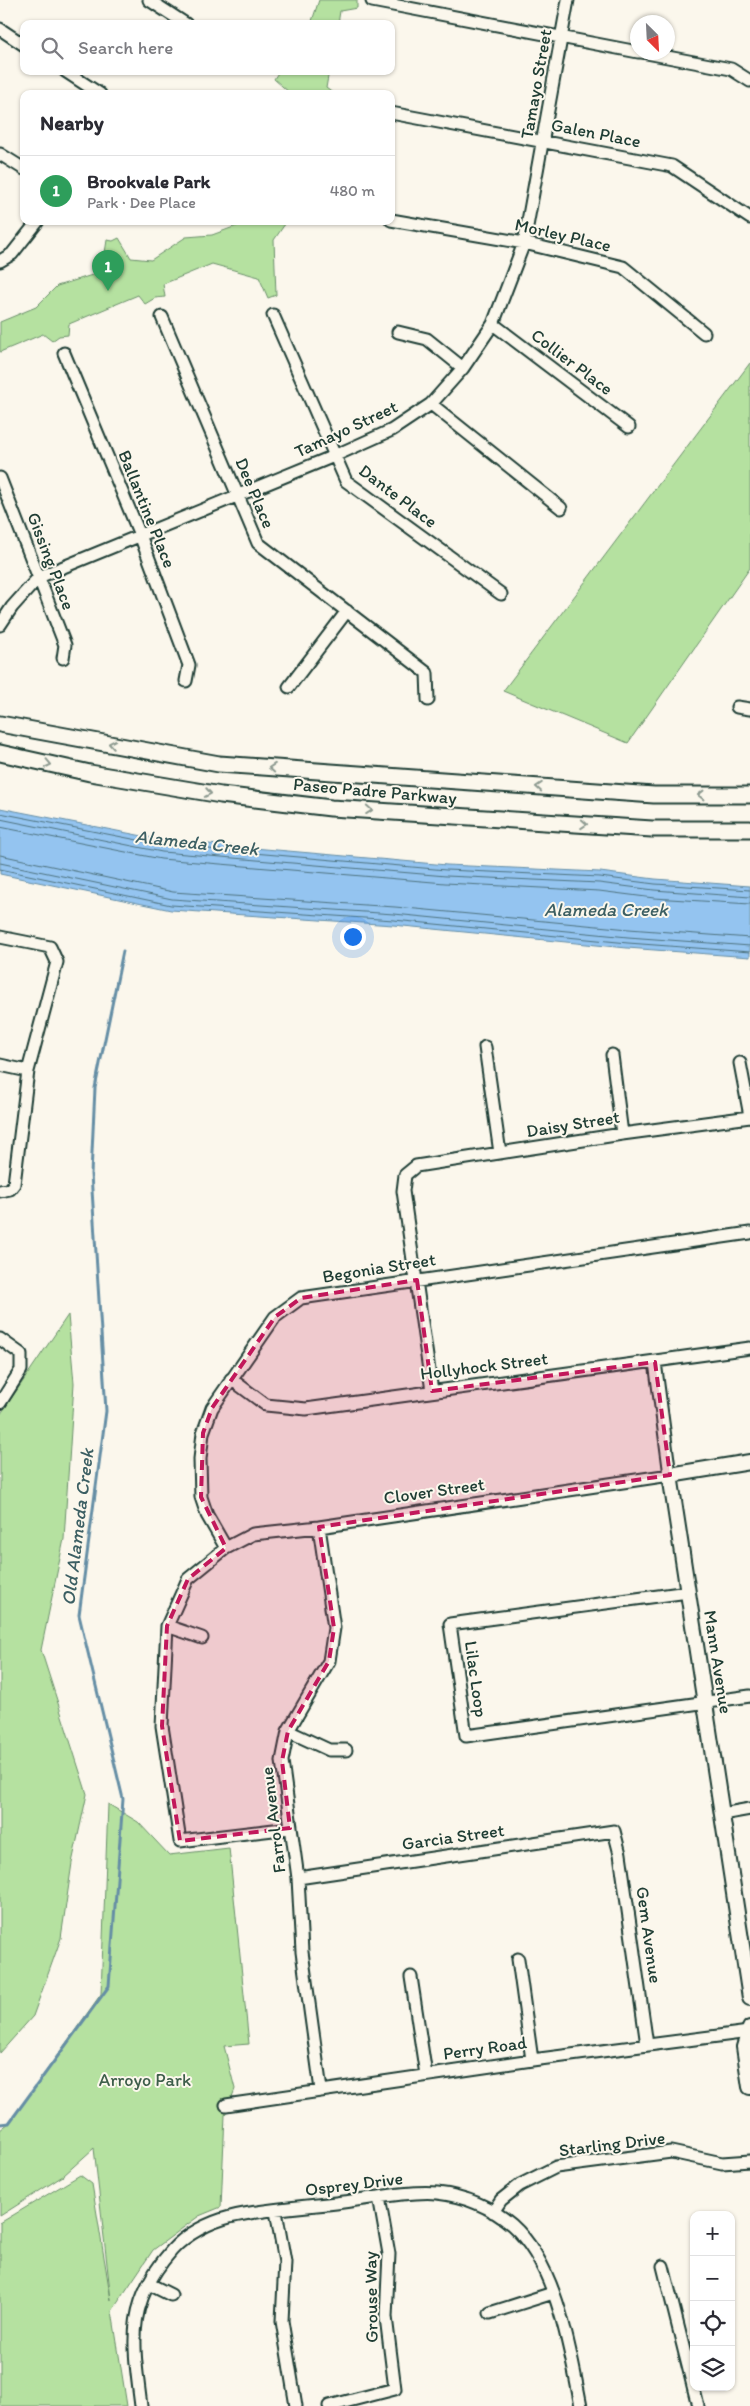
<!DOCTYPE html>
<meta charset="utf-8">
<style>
:root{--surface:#fff;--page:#f2f2f3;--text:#2b2b33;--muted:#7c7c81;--line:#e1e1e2;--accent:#7c3aed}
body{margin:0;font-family:Itim,sans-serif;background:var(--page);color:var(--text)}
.controls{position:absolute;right:15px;bottom:15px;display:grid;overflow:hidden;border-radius:10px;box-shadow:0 1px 4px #0004}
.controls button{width:45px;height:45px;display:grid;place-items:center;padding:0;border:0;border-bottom:1px solid var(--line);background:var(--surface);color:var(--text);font:25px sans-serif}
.compass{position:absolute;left:630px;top:15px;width:45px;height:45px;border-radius:50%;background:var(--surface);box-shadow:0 1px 4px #0004;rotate:156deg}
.you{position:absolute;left:352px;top:936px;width:18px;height:18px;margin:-12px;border:4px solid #fff;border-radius:50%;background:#1a73e8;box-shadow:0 0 0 8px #1a73e833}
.badge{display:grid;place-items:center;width:32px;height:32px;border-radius:50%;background:var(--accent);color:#fff;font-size:16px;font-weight:700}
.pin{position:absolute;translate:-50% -41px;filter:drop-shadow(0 1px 2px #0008)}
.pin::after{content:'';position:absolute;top:26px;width:18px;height:15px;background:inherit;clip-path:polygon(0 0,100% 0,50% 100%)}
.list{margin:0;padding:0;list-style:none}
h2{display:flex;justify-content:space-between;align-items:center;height:65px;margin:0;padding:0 20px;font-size:21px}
h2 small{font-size:16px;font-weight:400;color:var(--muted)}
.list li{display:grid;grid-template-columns:32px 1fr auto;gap:15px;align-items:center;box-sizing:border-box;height:70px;padding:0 20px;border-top:1px solid var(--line)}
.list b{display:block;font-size:19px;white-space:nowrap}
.list p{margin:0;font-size:16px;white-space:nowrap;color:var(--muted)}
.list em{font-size:16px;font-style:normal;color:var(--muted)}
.icon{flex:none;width:28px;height:28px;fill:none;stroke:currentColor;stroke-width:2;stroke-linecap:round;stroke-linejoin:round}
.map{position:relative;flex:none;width:750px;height:2406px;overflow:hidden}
.search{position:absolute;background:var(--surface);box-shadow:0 1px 4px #0004;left:20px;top:20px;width:375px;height:55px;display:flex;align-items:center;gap:12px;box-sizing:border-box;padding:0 18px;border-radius:10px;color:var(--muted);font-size:19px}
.panel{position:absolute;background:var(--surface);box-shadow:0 1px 4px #0004;left:20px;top:90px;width:375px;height:135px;border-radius:10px}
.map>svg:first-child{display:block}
.green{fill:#b5e1a0;stroke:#6a8f6a}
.water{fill:#94c4f0;stroke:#658ea5}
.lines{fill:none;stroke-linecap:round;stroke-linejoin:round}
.shore{stroke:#4e737f;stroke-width:1}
.stream{stroke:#658ea5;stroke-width:3}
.minor-casing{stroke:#1f3d34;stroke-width:15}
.tertiary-casing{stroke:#1f3d34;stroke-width:18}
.secondary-casing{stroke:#1f3d34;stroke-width:19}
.minor{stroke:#fbf7ec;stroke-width:11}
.tertiary{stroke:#fbf7ec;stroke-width:14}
.secondary{stroke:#fbf7ec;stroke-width:15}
.oneway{stroke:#8d9a90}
.marked{fill:#c2185b;fill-opacity:0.2;stroke:#c2185b;stroke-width:4;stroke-dasharray:10 6;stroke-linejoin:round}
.labels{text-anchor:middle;stroke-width:4;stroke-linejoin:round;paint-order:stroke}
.street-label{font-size:18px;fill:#1f3d34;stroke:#fbf7ec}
.park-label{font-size:18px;fill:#3d5e4a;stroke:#fbf7ec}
.water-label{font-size:19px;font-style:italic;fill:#3c5f63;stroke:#fbf7ec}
</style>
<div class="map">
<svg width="750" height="2406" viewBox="0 0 750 2406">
<rect width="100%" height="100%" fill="#fbf7ec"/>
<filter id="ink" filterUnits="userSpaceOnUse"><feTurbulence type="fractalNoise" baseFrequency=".02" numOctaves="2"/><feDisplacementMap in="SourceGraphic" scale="10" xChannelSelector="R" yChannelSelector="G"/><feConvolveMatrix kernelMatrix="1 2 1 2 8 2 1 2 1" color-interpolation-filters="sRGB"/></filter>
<g filter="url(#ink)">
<!-- green -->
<path class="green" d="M319 0H357V8L340 11 338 24H311Z
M279 71H329L326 88 334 94H291L274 79Z
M243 221H287L274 240 276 295 268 298 259 277 212 264 163 284 165 297 155 298 145 304 138 295 69 324 68 335 59 336 52 341 43 334 0 352V322L36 307 57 286 102 272 107 240 113 241 119 238 131 258 151 260 186 237 212 235 242 224Z
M750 363V568L628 743 503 691Z
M68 1315 74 1383 64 1539 41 1650 87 1794 72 1863 61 1938 33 2016 0 2053V1415Z
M108 1804 138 1822 169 1855 229 1848 249 2044 224 2046 235 2089 225 2115 221 2207 199 2216 153 2250 112 2311 127 2406H0V2223L80 2175 92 2184 111 2300 94 2148 63 2176 0 2216V2130L9 2123 101 1994Z"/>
<!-- water -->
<path class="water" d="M0 808 163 840 447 865 600 872 655 879 750 886V957L627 948 393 925 171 910 0 874Z"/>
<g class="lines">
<!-- shore -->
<path class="shore" d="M0 813 163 845 446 870 600 877 655 884 750 890
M0 819 162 852 446 876 599 883 654 890 750 897
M0 827 161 859 445 883 599 891 654 898 750 904
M0 855 173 892 395 907 629 929 750 938
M0 863 172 899 394 914 628 937 750 946
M0 869 171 905 394 920 628 943 750 952"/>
<!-- stream -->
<path class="stream" d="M0 2124 9 2123 109 1986 123 1799 79 1615 106 1411 91 1174 95 1088 123 951"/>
<defs>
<path id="minor" d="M149 0 186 24
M372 1 638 52
M0 29 24 45
M641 52 731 69 750 81
M65 71 100 94
M391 113 672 166 750 218
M0 154 24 169
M391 220 524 243 623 267 704 333
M0 261 12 254 38 221
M273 315 346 481 501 594
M162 317 258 543 427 673 428 700
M493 324 629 427
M398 332 427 339 463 368
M64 353 140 535 189 665 186 681
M431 404 561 508
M0 478 65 645 63 658
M0 625 12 607 39 577 334 456 392 430 431 404 463 368 493 324 524 243 568 0
M289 687 347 611
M737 707 750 709
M0 937 50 947 57 962 28 1071 14 1184 10 1189 0 1191
M485 1047 500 1153
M612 1055 622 1134
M740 1063 750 1116
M0 1065 28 1071
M0 1339 21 1354V1370L0 1403
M231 1379 266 1405 306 1409 750 1348
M432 1391 403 1191 405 1175 416 1166 622 1134 750 1117
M319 1527 334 1628 329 1661 288 1731 282 1761 298 1878 302 1952 321 2090
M226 1548 207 1515 201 1497 200 1459 203 1433 212 1408 275 1317 301 1298 750 1233
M688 1592 450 1624 466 1736 750 1696
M167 1626 202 1638
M288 1731 329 1750H346
M722 1814 750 1809
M290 1828 180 1841 162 1726 167 1626 188 1579 226 1548 253 1534 319 1527 670 1475 655 1362
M298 1878 614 1831 620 1854 647 2045
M518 1959 532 2060
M411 1977 426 2075
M226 2105 532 2060 749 2032
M276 2211 285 2262 282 2321 296 2406
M493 2212 501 2200 520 2185 556 2167 671 2152 722 2163 750 2161
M663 2266 698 2406
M149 2284 171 2295
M490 2313 553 2293
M141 2406C133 2342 125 2303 172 2250 186 2234 210 2222 230 2217 267 2208 306 2207 343 2202 368 2199 413 2190 437 2193 464 2196 491 2207 512 2225 557 2265 570 2350 581 2406
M329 2406 395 2389 386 2317 389 2254 379 2197"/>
<path id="tertiary" d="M750 1462 670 1475 750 1998
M750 2028 744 2047 750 2087"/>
<path id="secondary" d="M0 724 219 764 654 795H750
M0 753 90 773 221 795 331 808 652 829H750"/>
</defs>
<!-- minor casing -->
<use href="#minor" class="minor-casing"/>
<!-- tertiary casing -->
<use href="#tertiary" class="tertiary-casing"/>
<!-- secondary casing -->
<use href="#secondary" class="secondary-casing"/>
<!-- minor -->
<use href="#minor" class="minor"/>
<!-- tertiary -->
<use href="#tertiary" class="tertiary"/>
<!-- secondary -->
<use href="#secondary" class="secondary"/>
</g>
<!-- one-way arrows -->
<defs><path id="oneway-chevron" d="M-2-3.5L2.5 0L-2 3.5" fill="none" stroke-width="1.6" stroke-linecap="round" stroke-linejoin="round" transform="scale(1.25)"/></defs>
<g class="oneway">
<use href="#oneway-chevron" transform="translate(112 744) rotate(-170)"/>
<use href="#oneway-chevron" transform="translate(48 764) rotate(12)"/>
<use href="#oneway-chevron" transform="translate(272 768) rotate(-176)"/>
<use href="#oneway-chevron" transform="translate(539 787) rotate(-176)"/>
<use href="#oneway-chevron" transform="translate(208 793) rotate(10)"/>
<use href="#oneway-chevron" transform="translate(701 795) rotate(-180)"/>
<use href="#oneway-chevron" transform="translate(369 810) rotate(4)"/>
<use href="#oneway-chevron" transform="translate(584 824) rotate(4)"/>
</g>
</g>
<!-- marked area -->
<path class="marked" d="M417 1280 432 1391 655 1362 670 1475 319 1527 334 1628 329 1661 288 1731 282 1761 290 1828 180 1841 162 1726 167 1626 188 1579 226 1548 201 1497 203 1433 212 1408 275 1317 301 1298Z"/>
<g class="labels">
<!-- street labels -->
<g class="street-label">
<text transform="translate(536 84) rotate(-80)" y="6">Tamayo Street</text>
<text transform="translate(596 133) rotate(11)" y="6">Galen Place</text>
<text transform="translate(563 235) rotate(13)" y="6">Morley Place</text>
<text transform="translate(572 362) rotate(37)" y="6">Collier Place</text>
<text transform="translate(346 429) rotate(-25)" y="6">Tamayo Street</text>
<text transform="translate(255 493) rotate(67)" y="6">Dee Place</text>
<text transform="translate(398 496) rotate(37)" y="6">Dante Place</text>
<text transform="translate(147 509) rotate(68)" y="6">Ballantine Place</text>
<text transform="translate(51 561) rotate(69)" y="6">Gissing Place</text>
<text transform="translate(375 791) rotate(5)" y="6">Paseo Padre Parkway</text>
<text transform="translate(573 1124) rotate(-9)" y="6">Daisy Street</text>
<text transform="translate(379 1268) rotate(-9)" y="6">Begonia Street</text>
<text transform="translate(484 1366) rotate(-7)" y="6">Hollyhock Street</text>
<text transform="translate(434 1491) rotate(-8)" y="6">Clover Street</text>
<text transform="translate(718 1662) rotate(81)" y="6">Mann Avenue</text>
<text transform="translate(476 1679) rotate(82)" y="6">Lilac Loop</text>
<text transform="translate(273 1820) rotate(-97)" y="6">Farrol Avenue</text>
<text transform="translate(453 1837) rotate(-8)" y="6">Garcia Street</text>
<text transform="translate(649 1935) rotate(82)" y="6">Gem Avenue</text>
<text transform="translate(485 2048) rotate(-8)" y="6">Perry Road</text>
<text transform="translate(612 2144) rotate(-7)" y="6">Starling Drive</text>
<text transform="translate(354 2184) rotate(-7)" y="6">Osprey Drive</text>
<text transform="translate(371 2297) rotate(-91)" y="6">Grouse Way</text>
</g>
<!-- park labels -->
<g class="park-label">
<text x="145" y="2086">Arroyo Park</text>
</g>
<!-- water labels -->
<g class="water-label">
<text transform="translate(197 842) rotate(6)" y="7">Alameda Creek</text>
<text x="606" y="916">Alameda Creek</text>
<text transform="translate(77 1527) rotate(-83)" y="7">Old Alameda Creek</text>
</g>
</g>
</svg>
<div class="controls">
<button>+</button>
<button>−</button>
<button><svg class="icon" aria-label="locate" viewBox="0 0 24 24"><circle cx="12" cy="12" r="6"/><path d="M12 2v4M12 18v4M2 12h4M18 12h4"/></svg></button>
<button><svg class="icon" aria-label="layers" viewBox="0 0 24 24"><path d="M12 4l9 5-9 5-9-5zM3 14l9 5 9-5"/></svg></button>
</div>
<svg class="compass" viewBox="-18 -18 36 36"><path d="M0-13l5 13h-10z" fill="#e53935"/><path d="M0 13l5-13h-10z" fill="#7c7c81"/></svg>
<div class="you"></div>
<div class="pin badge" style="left:108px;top:291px;background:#2e9e5b">1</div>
<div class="search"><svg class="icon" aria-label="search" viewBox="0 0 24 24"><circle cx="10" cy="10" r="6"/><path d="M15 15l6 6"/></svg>Search here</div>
<section class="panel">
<h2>Nearby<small></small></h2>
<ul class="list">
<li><span class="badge" style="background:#2e9e5b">1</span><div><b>Brookvale Park</b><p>Park · Dee Place</p></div><em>480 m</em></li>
</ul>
</section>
</div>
